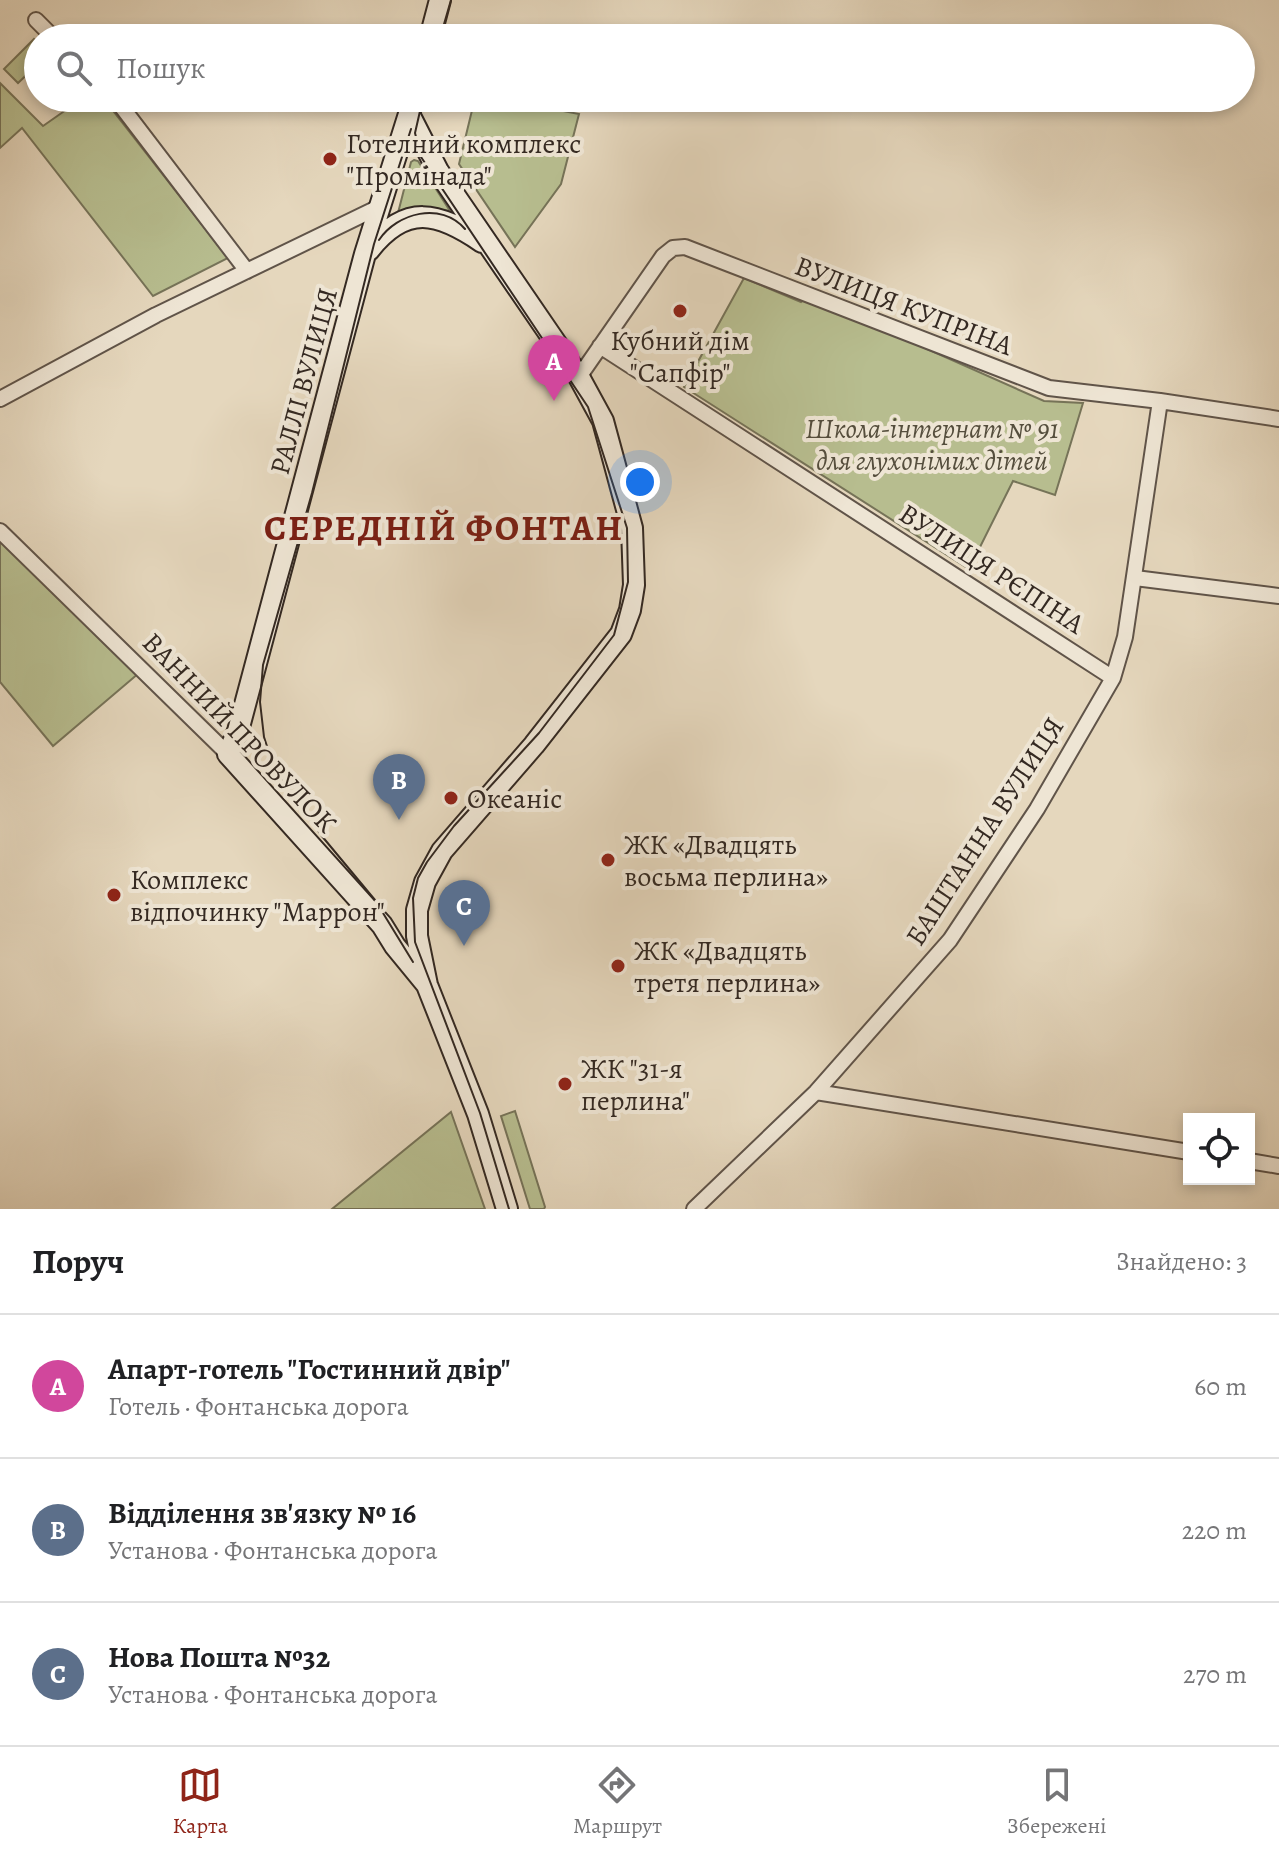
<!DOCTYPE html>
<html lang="uk">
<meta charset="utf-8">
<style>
:root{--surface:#fff;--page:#f2f2f2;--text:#202124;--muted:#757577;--line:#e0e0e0;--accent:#8f2418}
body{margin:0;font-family:Alegreya,serif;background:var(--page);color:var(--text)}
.controls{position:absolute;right:24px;bottom:24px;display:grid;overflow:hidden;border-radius:0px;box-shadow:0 4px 12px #0003}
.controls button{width:72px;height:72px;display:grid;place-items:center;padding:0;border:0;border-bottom:2px solid var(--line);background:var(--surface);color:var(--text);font:40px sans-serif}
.you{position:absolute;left:640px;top:482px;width:28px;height:28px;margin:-20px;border:6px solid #fff;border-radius:50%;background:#1a73e8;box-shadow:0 0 0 12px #1a73e833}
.badge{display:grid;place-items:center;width:52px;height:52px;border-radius:50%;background:var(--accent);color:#fff;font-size:26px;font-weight:700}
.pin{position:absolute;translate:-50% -66px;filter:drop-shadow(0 2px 4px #0008)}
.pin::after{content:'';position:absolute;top:42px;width:28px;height:24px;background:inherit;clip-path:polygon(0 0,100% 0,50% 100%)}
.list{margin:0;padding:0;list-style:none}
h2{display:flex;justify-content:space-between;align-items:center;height:104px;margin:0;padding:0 32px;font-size:34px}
h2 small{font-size:26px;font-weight:400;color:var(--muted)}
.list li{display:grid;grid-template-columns:52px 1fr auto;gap:24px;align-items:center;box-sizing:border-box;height:144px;padding:0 32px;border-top:2px solid var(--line)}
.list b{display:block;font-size:30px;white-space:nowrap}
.list p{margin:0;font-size:26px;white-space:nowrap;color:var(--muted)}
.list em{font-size:26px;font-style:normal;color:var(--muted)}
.icon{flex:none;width:44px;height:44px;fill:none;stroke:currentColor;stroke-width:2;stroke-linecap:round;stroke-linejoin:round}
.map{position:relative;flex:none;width:1279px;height:1209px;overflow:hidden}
.search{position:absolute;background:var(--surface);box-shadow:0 4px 12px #0003;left:24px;right:24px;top:24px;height:88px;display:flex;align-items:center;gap:20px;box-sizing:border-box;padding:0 28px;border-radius:44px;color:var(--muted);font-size:30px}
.sheet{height:536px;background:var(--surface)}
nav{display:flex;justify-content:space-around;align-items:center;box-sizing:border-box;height:112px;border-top:2px solid var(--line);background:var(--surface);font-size:22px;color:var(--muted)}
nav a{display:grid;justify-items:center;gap:4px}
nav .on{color:var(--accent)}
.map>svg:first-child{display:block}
.green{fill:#b7bd8f;stroke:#767358;stroke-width:2}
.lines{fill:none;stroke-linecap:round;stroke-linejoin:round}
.street-casing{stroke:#605449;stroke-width:18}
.secondary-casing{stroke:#342922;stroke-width:24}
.street{stroke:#eee5d4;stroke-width:14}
.secondary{stroke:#eee5d4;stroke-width:20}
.tram{stroke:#342922;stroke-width:2}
.poi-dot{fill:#8f2418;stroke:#eee5d4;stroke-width:3}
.labels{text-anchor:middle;stroke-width:8;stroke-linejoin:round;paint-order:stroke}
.poi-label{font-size:28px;fill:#342922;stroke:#eee5d4;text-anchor:start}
.street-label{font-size:28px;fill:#342922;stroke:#eee5d4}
.park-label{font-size:28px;font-style:italic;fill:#554e3d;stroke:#eee5d4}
.district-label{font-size:36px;font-weight:bold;letter-spacing:2px;fill:#7a1f14;stroke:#eee5d4}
</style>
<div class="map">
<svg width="1279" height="1209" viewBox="0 0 1279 1209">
<rect width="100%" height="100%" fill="#e5d7bd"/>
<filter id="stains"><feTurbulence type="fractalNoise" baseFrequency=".0025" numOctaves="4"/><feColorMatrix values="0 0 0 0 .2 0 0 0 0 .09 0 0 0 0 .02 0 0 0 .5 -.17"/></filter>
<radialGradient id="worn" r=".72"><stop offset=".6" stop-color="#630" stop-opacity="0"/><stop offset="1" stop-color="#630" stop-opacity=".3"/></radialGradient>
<!-- green -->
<path class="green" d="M34 39 38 43V64L18 83 4 69Z
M0 83 43 126 83 98H103L228 258 153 296 22 128 0 148Z
M475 98H495L579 114 561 184 515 247 459 164Z
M414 160 418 161 450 211 423 208 398 213 411 162Z
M744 278 801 302 808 296 1044 401 1083 403 1055 495 1013 481 969 569 684 387Z
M0 541 139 673 53 746 0 682Z
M515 1111 545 1207 544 1209H530L501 1116Z
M451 1112 485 1209H332Z"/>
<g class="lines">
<defs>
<path id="street" d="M36 20 54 38
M115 98 247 271
M600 346 1113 678
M579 377 663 256 673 248 685 247 1049 388 1160 401 1279 419
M0 399 156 315 379 207
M0 531 228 754
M1135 578 1279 596
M816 1092 1189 1152
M1249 1161 1279 1166
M694 1209 816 1092 950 940 1037 809 1113 678 1125 637 1160 401"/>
<path id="secondary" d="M430 38 440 0
M414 98 365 254 238 731 228 754 382 925 395 946 427 985
M409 114 438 171 579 377 603 421 632 528 634 585 630 610 621 634 534 745 442 851 425 882 417 910V936L427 985 478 1114 507 1209
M369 250C406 203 438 212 482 242"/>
</defs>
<!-- street casing -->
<use href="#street" class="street-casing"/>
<!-- secondary casing -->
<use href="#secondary" class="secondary-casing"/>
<!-- street -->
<use href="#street" class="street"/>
<!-- secondary -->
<use href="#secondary" class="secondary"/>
<!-- tram -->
<path class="tram" d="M440 38 451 0
M423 98 415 133 421 157 588 407 627 528 628 582 614 635 539 733 454 826 427 862 418 878 413 898 415 942 480 1113 509 1209
M411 129 374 244 312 493 263 665 260 702 264 737 274 768 321 835 375 900 413 962
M379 240C397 213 441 201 465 229"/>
</g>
<!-- markers -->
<g class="poi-dot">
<circle cx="330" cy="159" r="8"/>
<circle cx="680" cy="311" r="8"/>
<circle cx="451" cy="798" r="8"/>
<circle cx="608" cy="860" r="8"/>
<circle cx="114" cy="895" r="8"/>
<circle cx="618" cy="966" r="8"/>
<circle cx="565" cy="1084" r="8"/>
</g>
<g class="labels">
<!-- poi labels -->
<g class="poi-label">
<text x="346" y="153">Готелний комплекс<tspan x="346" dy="32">"Промінада"</tspan></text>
<text x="680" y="350" text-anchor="middle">Кубний дім<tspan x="680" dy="32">"Сапфір"</tspan></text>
<text x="467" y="808">Океаніс</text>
<text x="624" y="854">ЖК «Двадцять<tspan x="624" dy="32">восьма перлина»</tspan></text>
<text x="130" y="889">Комплекс<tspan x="130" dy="32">відпочинку "Маррон"</tspan></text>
<text x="634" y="960">ЖК «Двадцять<tspan x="634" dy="32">третя перлина»</tspan></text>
<text x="581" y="1078">ЖК "31-я<tspan x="581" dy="32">перлина"</tspan></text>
</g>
<!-- street labels -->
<g class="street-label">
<text transform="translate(904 305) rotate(21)" y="10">ВУЛИЦЯ КУПРІНА</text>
<text transform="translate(303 381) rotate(-75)" y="10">РАЛЛІ ВУЛИЦЯ</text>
<text transform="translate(992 568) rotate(33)" y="10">ВУЛИЦЯ РЄПІНА</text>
<text transform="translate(240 732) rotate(46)" y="10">ВАННИЙ ПРОВУЛОК</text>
<text transform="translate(984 831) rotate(-57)" y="10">БАШТАННА ВУЛИЦЯ</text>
</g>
<!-- park labels -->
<g class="park-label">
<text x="932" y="438">Школа-інтернат № 91<tspan x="932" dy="32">для глухонімих дітей</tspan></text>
</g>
<!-- district labels -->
<g class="district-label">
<text x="444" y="540">СЕРЕДНІЙ ФОНТАН</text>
</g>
</g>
<rect width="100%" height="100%" filter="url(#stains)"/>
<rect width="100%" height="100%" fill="url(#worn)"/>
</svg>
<div class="controls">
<button><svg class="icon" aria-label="locate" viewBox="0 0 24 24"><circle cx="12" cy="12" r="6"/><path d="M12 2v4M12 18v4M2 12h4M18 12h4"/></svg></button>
</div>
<div class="you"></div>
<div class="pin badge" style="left:554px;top:401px;background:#d1479c">A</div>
<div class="pin badge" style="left:399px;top:820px;background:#5c6f8a">B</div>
<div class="pin badge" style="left:464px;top:946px;background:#5c6f8a">C</div>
<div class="search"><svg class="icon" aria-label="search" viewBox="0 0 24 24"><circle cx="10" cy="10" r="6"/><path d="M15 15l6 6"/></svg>Пошук</div>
</div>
<section class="sheet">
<h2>Поруч<small>Знайдено: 3</small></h2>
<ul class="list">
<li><span class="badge" style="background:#d1479c">A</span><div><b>Апарт-готель &quot;Гостинний двір&quot;</b><p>Готель · Фонтанська дорога</p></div><em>60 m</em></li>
<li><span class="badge" style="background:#5c6f8a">B</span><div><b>Відділення зв'язку № 16</b><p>Установа · Фонтанська дорога</p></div><em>220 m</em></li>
<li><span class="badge" style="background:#5c6f8a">C</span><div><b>Нова Пошта №32</b><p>Установа · Фонтанська дорога</p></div><em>270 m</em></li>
</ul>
</section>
<nav>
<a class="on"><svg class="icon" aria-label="map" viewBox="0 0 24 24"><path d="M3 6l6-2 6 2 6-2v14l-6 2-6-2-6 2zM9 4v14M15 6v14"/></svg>Карта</a>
<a><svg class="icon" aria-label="directions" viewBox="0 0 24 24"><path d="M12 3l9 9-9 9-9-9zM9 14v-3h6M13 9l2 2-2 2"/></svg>Маршрут</a>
<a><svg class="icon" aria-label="saved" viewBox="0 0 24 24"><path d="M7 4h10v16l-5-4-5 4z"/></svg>Збережені</a>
</nav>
